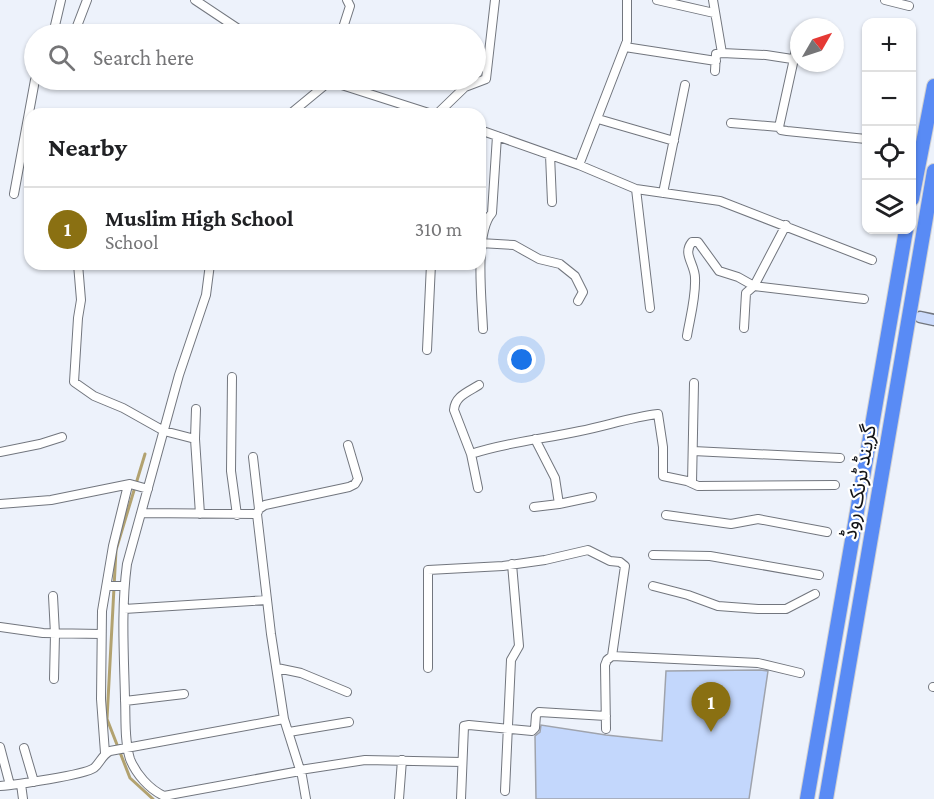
<!DOCTYPE html>
<meta charset="utf-8">
<style>
:root{--surface:#fff;--page:#f6f6f6;--text:#202124;--muted:#757577;--line:#e0e0e0;--accent:#8a7012}
body{margin:0;font-family:"Crimson Pro","Noto Sans Arabic",serif;background:var(--page);color:var(--text)}
.controls{position:absolute;right:18px;top:18px;display:grid;overflow:hidden;border-radius:12px;box-shadow:0 2px 4px #0004}
.controls button{width:54px;height:54px;display:grid;place-items:center;padding:0;border:0;border-bottom:2px solid var(--line);background:var(--surface);color:var(--text);font:30px sans-serif}
.compass{position:absolute;left:790px;top:18px;width:54px;height:54px;border-radius:50%;background:var(--surface);box-shadow:0 2px 4px #0004;rotate:51deg}
.you{position:absolute;left:522px;top:360px;width:21px;height:21px;margin:-15px;border:4px solid #fff;border-radius:50%;background:#1a73e8;box-shadow:0 0 0 9px #1a73e833}
.badge{display:grid;place-items:center;width:39px;height:39px;border-radius:50%;background:var(--accent);color:#fff;font-size:20px;font-weight:700}
.pin{position:absolute;translate:-50% -50px;filter:drop-shadow(0 2px 3px #0008)}
.pin::after{content:'';position:absolute;top:32px;width:21px;height:18px;background:inherit;clip-path:polygon(0 0,100% 0,50% 100%)}
.list{margin:0;padding:0;list-style:none}
h2{display:flex;justify-content:space-between;align-items:center;height:78px;margin:0;padding:0 24px;font-size:26px}
h2 small{font-size:20px;font-weight:400;color:var(--muted)}
.list li{display:grid;grid-template-columns:39px 1fr auto;gap:18px;align-items:center;box-sizing:border-box;height:84px;padding:0 24px;border-top:2px solid var(--line)}
.list b{display:block;font-size:22px;white-space:nowrap}
.list p{margin:0;font-size:20px;white-space:nowrap;color:var(--muted)}
.list em{font-size:20px;font-style:normal;color:var(--muted)}
.icon{flex:none;width:33px;height:33px;fill:none;stroke:currentColor;stroke-width:2;stroke-linecap:round;stroke-linejoin:round}
.map{position:relative;flex:none;width:934px;height:799px;overflow:hidden}
.search{position:absolute;background:var(--surface);box-shadow:0 2px 4px #0004;left:24px;top:24px;width:462px;height:66px;display:flex;align-items:center;gap:15px;box-sizing:border-box;padding:0 21px;border-radius:33px;color:var(--muted);font-size:22px}
.panel{position:absolute;background:var(--surface);box-shadow:0 2px 4px #0004;left:24px;top:108px;width:462px;height:162px;border-radius:18px}
.map>svg:first-child{display:block}
.lines{fill:none;stroke-linecap:round;stroke-linejoin:round}
.stream{stroke:#b2a270;stroke-width:3}
.building{fill:#c3d7fc;stroke:#9fa3ac;stroke-width:1.5}
.street-casing{stroke:#72767e;stroke-width:10}
.secondary-casing{stroke:#72767e;stroke-width:13}
.highway-casing{stroke:#d0d0d1;stroke-width:16}
.street{stroke:#fff;stroke-width:8}
.secondary{stroke:#cddcfc;stroke-width:10}
.highway{stroke:#598bf5;stroke-width:14}
.labels{text-anchor:middle;stroke-width:4.5;stroke-linejoin:round;paint-order:stroke}
.street-label{font-size:21px;fill:#131417;stroke:#fff}
</style>
<div class="map">
<svg width="934" height="799" viewBox="0 0 934 799">
<rect width="100%" height="100%" fill="#edf2fb"/>
<g class="lines">
<!-- stream -->
<path class="stream" d="M145 454 116 550 107 719 130 778 153 799"/>
</g>
<!-- building -->
<path class="building" d="M760 670 768 671 749 799H536L535 736 540 732 541 725 606 735 662 741 666 671Z"/>
<g class="lines">
<defs>
<path id="street" d="M195 0 246 34
M657 0 714 13
M713 0 722 53
M885 0 909 6
M53 34 61 0
M74 34 87 0
M341 34 350 6 347 0
M799 36 779 127 781 130 787 131 866 139
M625 47 716 61
M715 71 716 54 722 53 766 55 792 59
M326 80 432 114
M290 114 330 81
M437 114 465 87 486 79 495 0
M598 119 674 141
M731 123 779 127
M480 130 579 165 636 189 720 201 872 260
M550 155 552 202
M579 165 627 41V0
M636 189 650 308
M663 193 685 85
M14 194 35 80
M480 243 514 245 539 259 560 264 575 276 583 292 578 301
M78 264 81 300 78 318 74 382 94 396 123 408 164 431 195 439
M210 264 206 295 179 375 127 564C121 609 124 654 125 699 126 718 124 740 130 759 136 774 149 789 164 796L300 771
M744 328 746 293 754 286 864 299
M483 329C482 301 474 233 492 213L497 136
M687 336C690 318 696 297 695 278 695 264 682 254 692 242H698L719 271 738 277 754 286 786 225
M427 350 431 264
M232 377 231 471 237 515
M196 409 195 439 200 514
M535 439 555 478 559 504
M693 451 840 458
M0 452 40 444 62 437
M471 454C507 442 544 439 580 431 606 426 631 417 658 414L663 447V476L687 481 698 486 835 485
M253 457 259 509 257 514 271 634 284 719 302 776 306 799
M692 483 694 383
M478 488 471 454 454 410C455 396 468 392 479 385
M0 504 51 500 130 484 148 489
M534 507 559 504 592 497
M259 509 265 505 349 487 355 484 358 479 348 445
M142 513 257 514
M666 515 731 524 758 519 827 532
M653 555 710 556 819 575
M107 586H124
M653 586 688 595 718 606 758 609H786L815 594
M53 596 55 634 54 679
M124 609 267 600
M0 627 43 633 101 634
M277 668 301 673 347 692
M428 668V570L503 566 545 560 588 550 610 561 620 562 625 566 612 656
M933 687H934
M125 701 184 694
M606 729 605 665 607 660 612 656 758 663 800 673
M289 732 349 722
M0 747 10 785
M24 748 34 782
M105 753 101 699 102 611 113 546 128 485
M300 770 365 760 462 762
M21 784 23 799
M0 786C15 785 84 775 94 768 100 763 102 755 110 751L284 719
M505 791 511 660 519 646 512 564
M399 799 402 760
M461 799 464 726 469 725 532 731 535 728 536 715 539 712 606 716"/>
<path id="secondary" d="M920 317 934 320"/>
<path id="highway" d="M912 199 934 86
M807 799 906 230
M826 799 934 171"/>
</defs>
<!-- street casing -->
<use href="#street" class="street-casing"/>
<!-- secondary casing -->
<use href="#secondary" class="secondary-casing"/>
<!-- highway casing -->
<use href="#highway" class="highway-casing"/>
<!-- street -->
<use href="#street" class="street"/>
<!-- secondary -->
<use href="#secondary" class="secondary"/>
<!-- highway -->
<use href="#highway" class="highway"/>
</g>
<g class="labels">
<!-- street labels -->
<g class="street-label">
<text transform="translate(859 482) rotate(-80)" y="7">گرینڈ ٹرنک روڈ</text>
</g>
</g>
</svg>
<div class="controls">
<button>+</button>
<button>−</button>
<button><svg class="icon" aria-label="locate" viewBox="0 0 24 24"><circle cx="12" cy="12" r="6"/><path d="M12 2v4M12 18v4M2 12h4M18 12h4"/></svg></button>
<button><svg class="icon" aria-label="layers" viewBox="0 0 24 24"><path d="M12 4l9 5-9 5-9-5zM3 14l9 5 9-5"/></svg></button>
</div>
<svg class="compass" viewBox="-18 -18 36 36"><path d="M0-13l5 13h-10z" fill="#e53935"/><path d="M0 13l5-13h-10z" fill="#757577"/></svg>
<div class="you"></div>
<div class="pin badge" style="left:711px;top:732px">1</div>
<div class="search"><svg class="icon" aria-label="search" viewBox="0 0 24 24"><circle cx="10" cy="10" r="6"/><path d="M15 15l6 6"/></svg>Search here</div>
<section class="panel">
<h2>Nearby<small></small></h2>
<ul class="list">
<li><span class="badge">1</span><div><b>Muslim High School</b><p>School</p></div><em>310 m</em></li>
</ul>
</section>
</div>
